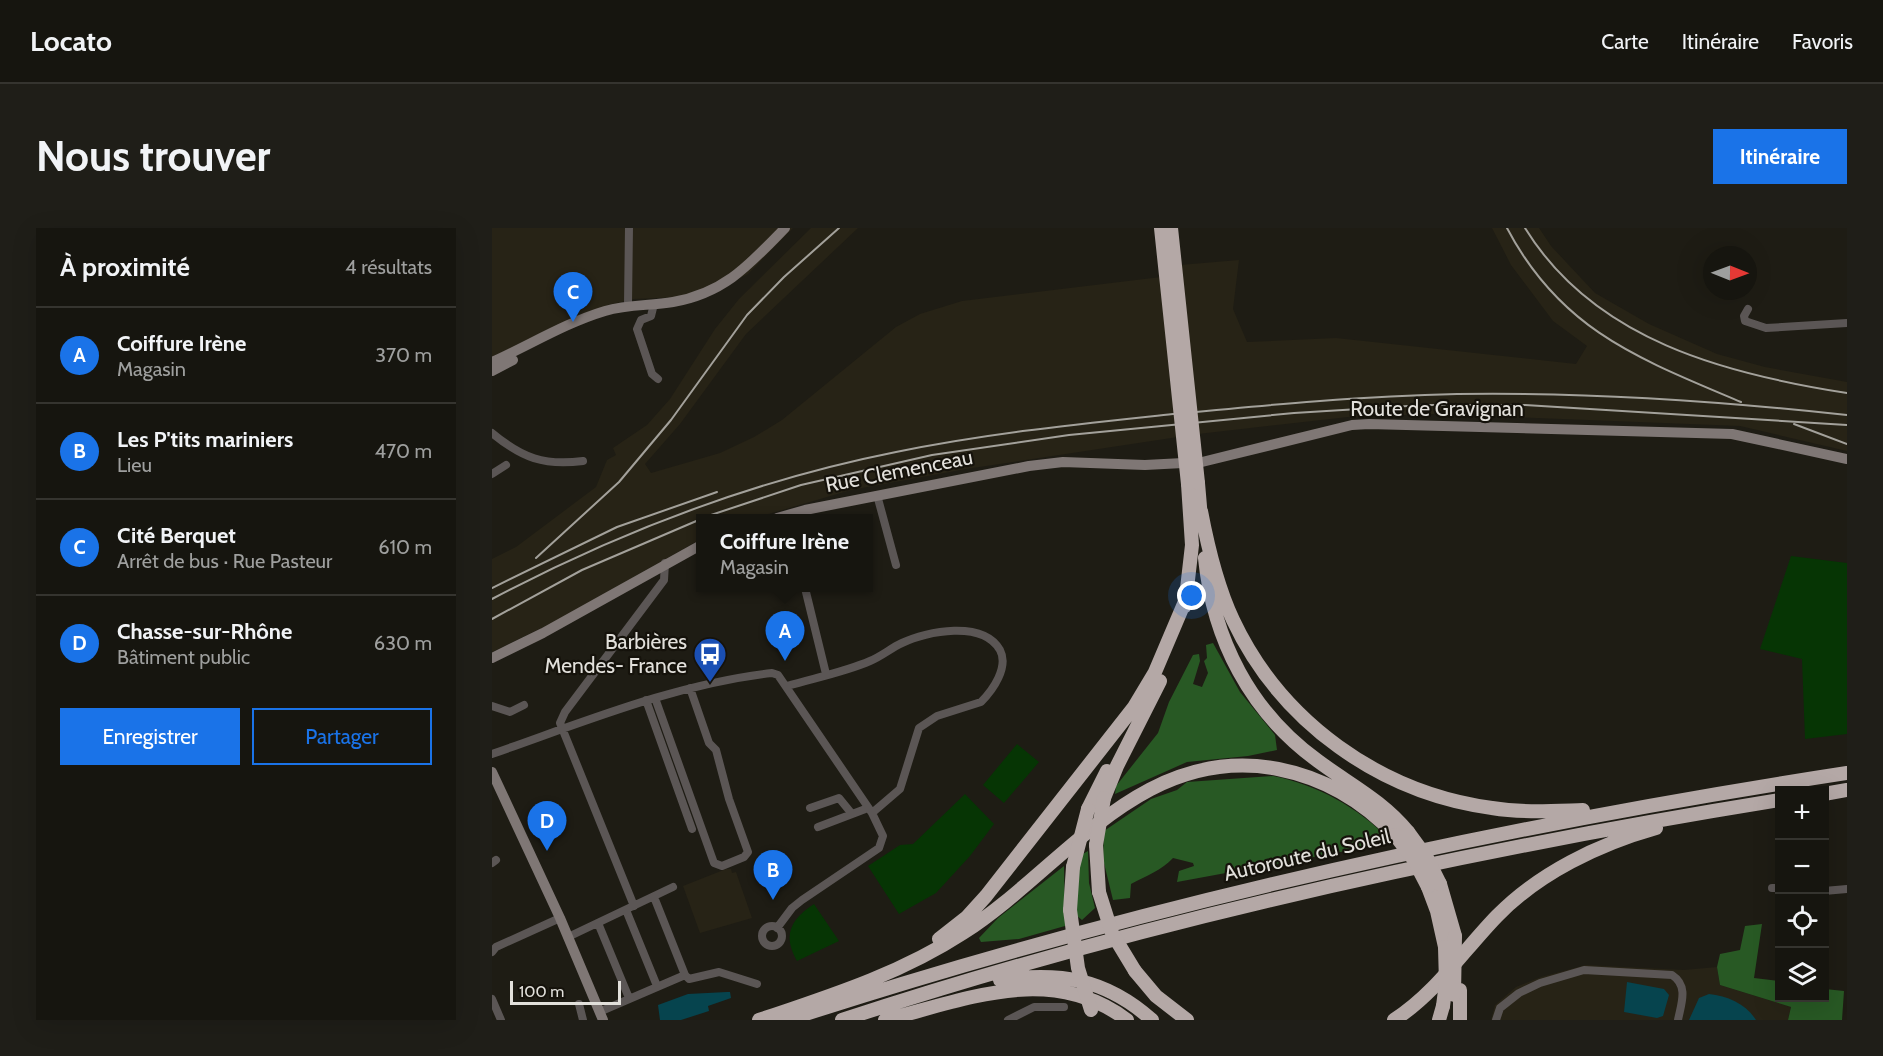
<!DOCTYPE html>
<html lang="fr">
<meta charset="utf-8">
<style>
:root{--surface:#16150f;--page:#1f1e18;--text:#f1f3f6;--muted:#9e9f9e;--line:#35342f;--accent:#1a73e8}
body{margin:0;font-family:Cabin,sans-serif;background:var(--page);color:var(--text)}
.controls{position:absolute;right:18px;bottom:18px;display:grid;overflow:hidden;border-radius:0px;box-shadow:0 6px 24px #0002}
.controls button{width:54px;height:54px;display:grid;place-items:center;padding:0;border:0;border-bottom:2px solid var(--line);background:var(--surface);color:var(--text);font:30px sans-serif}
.compass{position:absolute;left:1211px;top:18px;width:54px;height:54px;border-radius:50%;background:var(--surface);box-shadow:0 6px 24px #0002;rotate:91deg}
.scale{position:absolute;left:18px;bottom:15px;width:111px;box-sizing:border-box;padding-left:6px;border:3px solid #e2e0db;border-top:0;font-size:16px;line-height:21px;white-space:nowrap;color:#e2e0db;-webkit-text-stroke:4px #15120b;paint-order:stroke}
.you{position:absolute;left:700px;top:368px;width:21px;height:21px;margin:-15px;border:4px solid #fff;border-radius:50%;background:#1a73e8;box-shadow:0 0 0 9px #1a73e833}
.badge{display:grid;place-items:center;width:39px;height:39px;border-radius:50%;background:var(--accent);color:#fff;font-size:20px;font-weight:700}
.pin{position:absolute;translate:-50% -50px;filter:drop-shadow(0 2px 3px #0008)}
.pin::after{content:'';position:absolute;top:32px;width:21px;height:18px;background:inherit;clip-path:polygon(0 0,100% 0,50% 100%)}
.popup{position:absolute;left:204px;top:286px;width:177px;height:78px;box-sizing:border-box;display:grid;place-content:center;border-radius:0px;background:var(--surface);filter:drop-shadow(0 2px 4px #0005);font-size:20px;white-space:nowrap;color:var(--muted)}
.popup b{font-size:22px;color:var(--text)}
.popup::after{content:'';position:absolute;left:50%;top:100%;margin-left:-12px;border:12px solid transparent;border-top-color:var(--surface)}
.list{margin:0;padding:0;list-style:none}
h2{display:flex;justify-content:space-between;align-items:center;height:78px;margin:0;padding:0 24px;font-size:26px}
h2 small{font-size:20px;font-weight:400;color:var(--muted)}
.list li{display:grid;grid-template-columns:39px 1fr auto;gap:18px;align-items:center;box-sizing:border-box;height:96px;padding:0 24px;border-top:2px solid var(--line)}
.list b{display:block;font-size:22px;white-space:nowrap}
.list p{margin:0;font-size:20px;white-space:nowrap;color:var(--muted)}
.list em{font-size:20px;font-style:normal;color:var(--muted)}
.actions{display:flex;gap:12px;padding:18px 24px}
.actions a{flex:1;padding:14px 0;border:2px solid var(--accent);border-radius:0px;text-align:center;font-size:21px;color:var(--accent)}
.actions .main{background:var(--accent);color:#fff}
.icon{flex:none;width:33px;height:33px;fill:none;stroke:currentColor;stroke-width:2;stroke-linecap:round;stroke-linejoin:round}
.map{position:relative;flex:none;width:1355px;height:792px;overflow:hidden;border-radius:0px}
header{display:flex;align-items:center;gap:36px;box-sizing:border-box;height:84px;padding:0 30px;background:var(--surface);border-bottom:2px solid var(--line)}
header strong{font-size:28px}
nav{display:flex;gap:33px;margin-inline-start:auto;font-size:21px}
.intro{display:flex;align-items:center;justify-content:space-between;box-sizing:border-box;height:144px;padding:0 36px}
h1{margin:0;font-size:42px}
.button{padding:15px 27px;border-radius:0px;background:var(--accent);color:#fff;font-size:21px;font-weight:700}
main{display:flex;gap:36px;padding:0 36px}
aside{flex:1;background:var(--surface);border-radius:0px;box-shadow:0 6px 24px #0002}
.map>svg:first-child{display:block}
.built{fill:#272316}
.green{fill:#063504}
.forest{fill:#285924}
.water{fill:#06444e}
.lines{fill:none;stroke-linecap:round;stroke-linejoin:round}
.street{stroke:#5b5655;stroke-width:8}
.secondary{stroke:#7f7775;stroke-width:10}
.highway{stroke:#b4a8a6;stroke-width:14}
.rail{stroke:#a3a19b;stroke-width:2}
.highway-bridge{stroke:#b4a8a6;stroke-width:14}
.labels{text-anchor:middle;stroke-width:4.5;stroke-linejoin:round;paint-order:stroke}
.street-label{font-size:21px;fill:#e2e0db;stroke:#15120b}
.poi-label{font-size:21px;fill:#e2e0db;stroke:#15120b;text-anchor:end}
</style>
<header>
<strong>Locato</strong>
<nav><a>Carte</a><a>Itinéraire</a><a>Favoris</a></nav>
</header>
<div class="intro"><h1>Nous trouver</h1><a class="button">Itinéraire</a></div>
<main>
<aside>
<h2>À proximité<small>4 résultats</small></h2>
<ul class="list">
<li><span class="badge">A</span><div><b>Coiffure Irène</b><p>Magasin</p></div><em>370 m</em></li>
<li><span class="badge">B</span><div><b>Les P'tits mariniers</b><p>Lieu</p></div><em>470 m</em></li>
<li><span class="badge">C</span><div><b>Cité Berquet</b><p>Arrêt de bus · Rue Pasteur</p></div><em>610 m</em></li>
<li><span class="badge">D</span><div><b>Chasse-sur-Rhône</b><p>Bâtiment public</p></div><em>630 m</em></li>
</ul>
<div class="actions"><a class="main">Enregistrer</a><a>Partager</a></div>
</aside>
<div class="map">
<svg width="1355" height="792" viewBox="0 0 1355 792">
<rect width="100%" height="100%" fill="#1e1c14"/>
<!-- built -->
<path class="built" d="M0 0H301L256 46 213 68 142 71 116 77 0 129Z
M319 0H366L254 106 188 196 153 236 159 245 228 225 262 209 290 192 404 99 428 86 470 73 669 49 686 209 474 241 359 262 263 290H209V311L64 393 0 424V331L24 319 104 259 115 232 124 227 121 220 155 197 178 171 223 101 247 71Z
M1000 0H1047L1059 18 1103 65 1157 96 1225 126 1273 139 1355 154V223L1248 198 941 186 856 189 706 206 688 37 747 32 741 81 755 114 844 110 1084 136 1095 118 1061 93 1019 37Z
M234 641H239L240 645 244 644 260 690 208 705 191 658Z
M1094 737 1192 742 1225 739 1228 757 1299 779 1296 792H999L1003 777 1024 759 1049 749Z"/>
<!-- green -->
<path class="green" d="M1299 328 1355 335V506L1313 511 1310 431 1268 421Z
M525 516 547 534 512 575 491 557Z
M473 566 502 596 478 628 444 665 407 686 376 638 408 617 421 616Z
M322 676 347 713 305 733C290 707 299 691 322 676Z"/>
<!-- forest -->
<path class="forest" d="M721 415 748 464 783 507 785 522 756 528 695 534 623 566 624 558 666 505 677 474 701 427 707 426 708 433 701 456 710 459 716 445 712 433 715 430 714 417Z
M781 548C826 557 865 579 897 611V615L685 654 687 643 702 638 701 635 681 630C670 642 654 648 639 656L638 670 621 672 611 631 612 603 659 571 685 562 695 554Z
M596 623 597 655 603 680 590 692 584 687 587 628Z
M572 638 573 698 527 711 489 714 487 710 506 690Z
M1270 696 1262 750 1287 753 1288 770H1332L1333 761 1352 763 1350 792H1296L1299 779 1228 757 1225 739 1228 726 1248 722 1253 698Z"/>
<!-- water -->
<path class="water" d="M1135 754 1172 761 1177 767 1171 788 1165 790 1132 784Z
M235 764H238L239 770 216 778 217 783 189 792H168L166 777 196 766Z
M1217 766C1236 768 1254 776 1264 792H1197L1207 770Z"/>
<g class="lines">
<!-- street -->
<path class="street" d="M136 76 137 0
M162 76 159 88 149 92 145 101 160 146 166 151
M1256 81 1252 88 1253 93 1274 100 1355 95
M0 205C30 230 52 238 91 233
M0 246 14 237
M385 267 404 337
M313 360 334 446
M295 458C322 450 353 444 378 433 390 428 399 420 410 415 435 403 491 392 508 422 517 439 501 462 489 474L445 488 427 500 408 561 380 585
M163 470 222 635 230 638 252 629 256 624 237 571 224 522 217 515 198 460
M154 472 200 601
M0 478 18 484 32 477
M0 526C92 494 183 456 280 445L286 447 380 585 391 608 387 620 310 672 300 680 285 700
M318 580 347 570 360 586
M326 599 376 580
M0 635 4 632
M1280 660H1288
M1332 663 1355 661
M162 669 193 747
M142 678 68 495 73 484 172 352 173 335
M134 682 165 758
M106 695 137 770
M270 708a10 10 0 1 1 20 0a10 10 0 1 1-20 0Z
M76 709 181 659
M0 724 4 719 68 690
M0 771 9 792
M87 776 91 792
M107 784 193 747 197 751 227 744 265 756
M516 792 542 779H572
M1004 792 1008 780 1027 765 1048 755 1092 742 1180 747C1197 758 1189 776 1186 792"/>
<!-- secondary -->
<path class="secondary" d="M0 134C38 117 73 95 113 83 136 76 158 78 181 74 233 65 258 36 293 0
M0 143 21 132
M285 290 313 282 537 238 571 234 653 237 710 234 860 197 877 196 1240 206 1355 231
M0 430 51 405 209 317
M0 544 68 690 111 792"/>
<!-- highway -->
<path class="highway" d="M706 255 709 290
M709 283C716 320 725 358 741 392 789 494 888 565 1000 580 1030 585 1060 583 1091 582
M713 330C721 411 758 484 826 533 857 556 891 573 916 604
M693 378 700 317 696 256
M1332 566 1355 562
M612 570 625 538 668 453
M596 581 615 543
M604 617 607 664
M948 656 963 708
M936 659 945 683 953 719
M578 682 581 639
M447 711 475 689 494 668 642 479 663 444 694 371
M643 743 664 768 695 792
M508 752C568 744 613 750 660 792
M267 792C338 768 408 746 471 705 572 640 649 515 786 541 832 550 871 573 903 607
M295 792C641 679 996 600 1355 545
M350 792C653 692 972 623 1288 572
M393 792C476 771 559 735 635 792
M902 792C944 765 971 723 1005 688 1047 645 1107 616 1164 600
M947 792 951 778
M968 792V762"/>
<!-- rail -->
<path class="rail" d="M1015 0C1069 103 1148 131 1249 174
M1033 0C1102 112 1233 146 1355 165
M1302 196 1355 216
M210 290 309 257 440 227 577 207 802 185 932 177H1033L1355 197
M44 330 127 254 179 192 255 87 292 49 347 0
M0 360 125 299 225 264
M0 371C127 304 263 252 404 224 496 205 588 196 681 186 776 177 870 168 965 166 1095 164 1227 173 1355 187
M0 391 90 342 209 291"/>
<!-- highway-bridge -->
<path class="highway-bridge" d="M669 0 696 256
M679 0 706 255
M916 604 935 630 948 656
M903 607 922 632 936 659
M604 617 612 570
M581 639 596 581
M607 664 620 705 643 743
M578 682 586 740 599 782
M962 767 963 708
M951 778 954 755 953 719"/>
</g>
<!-- icons -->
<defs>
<symbol id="bus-pin" viewBox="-11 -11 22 30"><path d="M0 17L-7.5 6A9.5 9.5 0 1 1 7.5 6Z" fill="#1a4fb4" stroke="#15120b"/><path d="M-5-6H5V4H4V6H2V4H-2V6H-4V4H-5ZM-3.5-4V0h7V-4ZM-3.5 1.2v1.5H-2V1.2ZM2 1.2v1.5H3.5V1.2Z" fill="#fff"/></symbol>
</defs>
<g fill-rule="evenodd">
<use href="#bus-pin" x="199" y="407" width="38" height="52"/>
</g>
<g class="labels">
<!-- street labels -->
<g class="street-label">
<text x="945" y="188">Route de Gravignan</text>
<text transform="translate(407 243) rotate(-11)" y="7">Rue Clemenceau</text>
<text transform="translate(815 627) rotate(-13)" y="7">Autoroute du Soleil</text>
</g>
<!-- poi labels -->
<g class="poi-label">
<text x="195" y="421">Barbières<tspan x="195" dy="24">Mendes- France</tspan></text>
</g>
</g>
</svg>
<div class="controls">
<button>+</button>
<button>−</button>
<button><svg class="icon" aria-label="locate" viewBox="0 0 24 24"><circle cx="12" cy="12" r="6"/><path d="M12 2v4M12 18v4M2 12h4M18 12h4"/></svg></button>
<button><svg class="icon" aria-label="layers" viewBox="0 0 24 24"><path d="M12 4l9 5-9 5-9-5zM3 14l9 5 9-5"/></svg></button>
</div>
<svg class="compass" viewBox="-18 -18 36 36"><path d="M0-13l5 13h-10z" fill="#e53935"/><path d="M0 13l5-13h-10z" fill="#9e9f9e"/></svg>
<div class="scale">100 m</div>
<div class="you"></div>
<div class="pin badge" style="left:293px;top:433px">A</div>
<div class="popup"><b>Coiffure Irène</b>Magasin</div>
<div class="pin badge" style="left:281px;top:672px">B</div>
<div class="pin badge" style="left:81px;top:94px">C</div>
<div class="pin badge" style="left:55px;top:623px">D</div>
</div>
</main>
